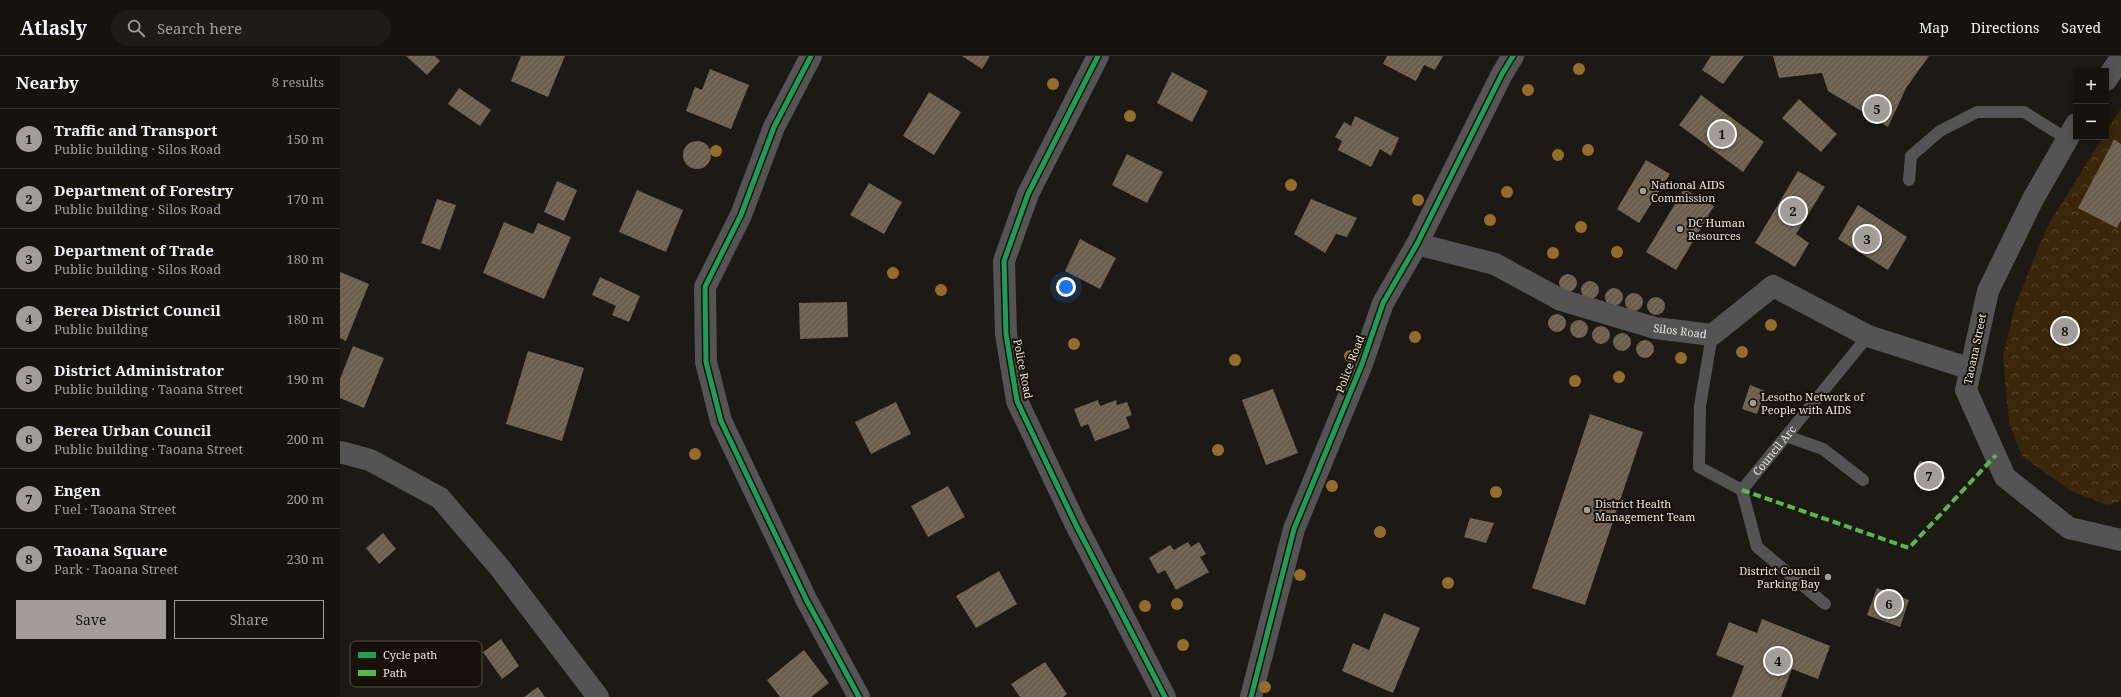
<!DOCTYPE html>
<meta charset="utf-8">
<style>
:root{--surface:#16130f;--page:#1f1c18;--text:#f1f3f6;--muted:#9e9e9e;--line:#35322f;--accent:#a29e97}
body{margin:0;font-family:"Noto Serif",serif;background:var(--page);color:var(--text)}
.controls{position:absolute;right:12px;top:12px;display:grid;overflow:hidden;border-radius:0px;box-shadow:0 2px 10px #0003}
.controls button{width:36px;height:36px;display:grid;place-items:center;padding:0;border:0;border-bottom:1px solid var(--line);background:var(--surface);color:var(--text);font:20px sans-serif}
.you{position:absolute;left:726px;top:231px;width:14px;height:14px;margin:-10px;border:3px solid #fff;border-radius:50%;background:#1a73e8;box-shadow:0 0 0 6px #1a73e833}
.badge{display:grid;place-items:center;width:26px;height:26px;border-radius:50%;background:var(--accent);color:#111;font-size:13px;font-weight:700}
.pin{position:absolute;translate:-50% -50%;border:2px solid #fff;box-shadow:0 1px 4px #0006}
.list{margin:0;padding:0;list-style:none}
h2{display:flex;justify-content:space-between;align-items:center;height:52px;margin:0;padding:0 16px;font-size:17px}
h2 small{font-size:13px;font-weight:400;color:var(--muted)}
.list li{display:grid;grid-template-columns:26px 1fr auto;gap:12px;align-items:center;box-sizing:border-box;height:60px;padding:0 16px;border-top:1px solid var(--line)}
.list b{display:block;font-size:15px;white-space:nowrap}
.list p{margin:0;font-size:13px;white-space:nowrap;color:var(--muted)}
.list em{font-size:13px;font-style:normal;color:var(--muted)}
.actions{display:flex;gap:8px;padding:12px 16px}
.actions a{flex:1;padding:9px 0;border:1px solid var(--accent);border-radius:0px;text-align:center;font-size:14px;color:var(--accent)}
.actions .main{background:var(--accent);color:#111}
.icon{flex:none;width:22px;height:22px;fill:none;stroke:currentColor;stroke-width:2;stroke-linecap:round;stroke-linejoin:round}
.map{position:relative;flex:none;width:1781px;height:641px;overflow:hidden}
header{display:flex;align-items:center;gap:24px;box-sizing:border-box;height:56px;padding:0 20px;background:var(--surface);border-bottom:1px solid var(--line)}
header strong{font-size:19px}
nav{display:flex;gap:22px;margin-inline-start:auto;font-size:14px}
.search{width:280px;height:36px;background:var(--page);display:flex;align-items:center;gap:10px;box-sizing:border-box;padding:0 14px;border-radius:22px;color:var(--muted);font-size:15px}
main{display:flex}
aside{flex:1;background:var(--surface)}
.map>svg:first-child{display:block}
.park{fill:url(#park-crowns)}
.building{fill:url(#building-hatch)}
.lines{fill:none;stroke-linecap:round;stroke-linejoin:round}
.service{stroke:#545455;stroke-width:12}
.minor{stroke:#545455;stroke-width:22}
.quiet{stroke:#58b947;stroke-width:4;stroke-dasharray:8 4;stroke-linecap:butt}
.cycleway-casing{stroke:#181107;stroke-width:8}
.cycleway{stroke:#1a9f57;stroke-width:5}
.tree{fill:#966c2a}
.poi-dot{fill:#a29e97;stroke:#181107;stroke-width:1.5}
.labels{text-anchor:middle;stroke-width:4;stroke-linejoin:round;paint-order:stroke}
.poi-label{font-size:11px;fill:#eae5de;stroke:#181107;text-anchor:start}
.street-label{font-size:11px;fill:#eae5de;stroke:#181107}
.key{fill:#181107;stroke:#575148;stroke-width:1}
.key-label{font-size:11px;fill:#eae5de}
</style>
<header>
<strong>Atlasly</strong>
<div class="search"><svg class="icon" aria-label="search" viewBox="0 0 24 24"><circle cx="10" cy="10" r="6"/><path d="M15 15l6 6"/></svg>Search here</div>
<nav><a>Map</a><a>Directions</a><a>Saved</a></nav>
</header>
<main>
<aside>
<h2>Nearby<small>8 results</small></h2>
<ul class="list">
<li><span class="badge">1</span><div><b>Traffic and Transport</b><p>Public building · Silos Road</p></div><em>150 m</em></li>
<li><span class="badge">2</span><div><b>Department of Forestry</b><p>Public building · Silos Road</p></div><em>170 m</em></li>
<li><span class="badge">3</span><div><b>Department of Trade</b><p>Public building · Silos Road</p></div><em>180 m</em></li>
<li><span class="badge">4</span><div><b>Berea District Council</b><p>Public building</p></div><em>180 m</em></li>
<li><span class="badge">5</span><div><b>District Administrator</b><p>Public building · Taoana Street</p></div><em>190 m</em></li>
<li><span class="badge">6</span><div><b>Berea Urban Council</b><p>Public building · Taoana Street</p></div><em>200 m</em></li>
<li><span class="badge">7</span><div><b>Engen</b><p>Fuel · Taoana Street</p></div><em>200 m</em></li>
<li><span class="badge">8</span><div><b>Taoana Square</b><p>Park · Taoana Street</p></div><em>230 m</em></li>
</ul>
<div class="actions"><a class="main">Save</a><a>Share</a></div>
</aside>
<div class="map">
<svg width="1781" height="641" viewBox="0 0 1781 641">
<defs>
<pattern id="park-crowns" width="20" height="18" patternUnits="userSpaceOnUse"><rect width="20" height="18" fill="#3a2709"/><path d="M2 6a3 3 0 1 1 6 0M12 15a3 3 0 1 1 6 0" fill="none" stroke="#57462c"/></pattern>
<pattern id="building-hatch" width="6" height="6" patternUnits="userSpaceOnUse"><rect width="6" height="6" fill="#6c5f4d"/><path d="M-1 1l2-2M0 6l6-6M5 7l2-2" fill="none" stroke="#817666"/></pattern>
</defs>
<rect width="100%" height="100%" fill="#1d1914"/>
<!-- park -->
<path class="park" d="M1781 52V445L1767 449 1731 435 1682 400 1669 367 1663 300 1675 250 1707 171 1763 81H1766V76Z"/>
<!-- building -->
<path class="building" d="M66 0H95L100 5 87 19Z
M181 0H225L208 41 171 25Z
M622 0H650L642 13Z
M1047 0H1103L1095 14 1084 9 1076 25 1043 8Z
M1371 0H1404L1383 28 1362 14Z
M1433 0H1589L1566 32 1548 71 1488 35 1482 17 1439 22Z
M370 13 409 29 391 73 346 55 355 31 362 34Z
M832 16 868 35 852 66 817 47Z
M119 32 151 54 140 70 108 48Z
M589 36 621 56 594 99 563 80Z
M1361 39 1424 86 1403 116 1339 69Z
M1459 43 1497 78 1481 96 1442 62Z
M1015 60 1059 82 1051 100 1040 93 1031 111 998 94 1002 85 995 81 1004 66 1011 70Z
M1774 84 1781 88V164L1777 172 1738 152Z
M343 99a14 14 0 1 1 28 0a14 14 0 1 1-28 0Z
M787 98 823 116 807 147 772 129Z
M1306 104 1330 118 1299 167 1277 153Z
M1458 115 1485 131 1456 178 1469 187 1455 211 1415 187Z
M217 125 237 134 224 165 204 156Z
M529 127 562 146 544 178 510 159Z
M1344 133 1374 150 1336 214 1306 196Z
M297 134 343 154 326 196 279 176Z
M97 143 116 149 100 194 81 187Z
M971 143 1017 162 1007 181 996 178 985 197 954 178Z
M1518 149 1567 181 1548 214 1498 183Z
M164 166 193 178 198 167 231 181 204 243 143 217Z
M740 183 776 202 760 233 725 215Z
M0 216 29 228 6 285 0 282Z
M1219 227a9 9 0 1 1 18 0a9 9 0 1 1-18 0Z
M260 221 300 240 289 266 272 259 276 250 252 239Z
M1241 234a9 9 0 1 1 18 0a9 9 0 1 1-18 0Z
M1265 241a9 9 0 1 1 18 0a9 9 0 1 1-18 0Z
M1285 246a9 9 0 1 1 18 0a9 9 0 1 1-18 0Z
M1307 250a9 9 0 1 1 18 0a9 9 0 1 1-18 0Z
M507 246 508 281 460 283 459 247Z
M1208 267a9 9 0 1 1 18 0a9 9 0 1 1-18 0Z
M1230 273a9 9 0 1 1 18 0a9 9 0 1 1-18 0Z
M1252 279a9 9 0 1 1 18 0a9 9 0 1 1-18 0Z
M1273 286a9 9 0 1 1 18 0a9 9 0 1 1-18 0Z
M1296 293a9 9 0 1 1 18 0a9 9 0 1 1-18 0Z
M13 290 44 302 24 352 0 342V323Z
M188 295 244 312 222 385 166 368Z
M1410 329 1425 335 1417 358 1402 353Z
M933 333 958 397 926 409 902 344Z
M758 344 760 350 776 344 777 349 787 346 792 359 786 361 790 372 755 385 748 368 741 371 734 353Z
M556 346 571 378 531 398 515 366Z
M1250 358 1303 376 1245 549 1192 532Z
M1580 405 1606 421 1598 434 1573 418Z
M608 430 625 461 588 481 571 450Z
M1130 462 1154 467 1146 487 1124 481Z
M43 477 56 493 39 508 26 492Z
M848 486 851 491 859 486 866 498 860 501 869 516 836 534 825 514 818 518 809 502 830 489 834 494Z
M659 515 677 548 636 572 616 540Z
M1537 532 1569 544 1560 571 1527 559Z
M1044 557 1080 572 1053 637 1002 615 1013 587 1029 594Z
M1422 563 1490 590 1478 623 1452 613 1441 641H1392L1404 610 1376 599 1389 566 1417 577Z
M161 583 179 610 162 623 143 596Z
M464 594 489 627 471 641H440L427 624Z
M705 606 727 638 723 641H680L671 628Z
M198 631 205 641H184Z"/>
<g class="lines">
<!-- service -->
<g class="service">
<path d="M1569 124 1571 100 1600 75 1637 56H1684L1727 83"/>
<path d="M1372 279 1360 350 1359 411 1402 434 1417 491 1485 548"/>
<path d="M1446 380 1483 393 1523 424"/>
<path id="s1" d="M1402 434 1528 280"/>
</g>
<!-- minor -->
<g class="minor">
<path d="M471 0 434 71 401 159 365 231 366 306 381 365 467 545 519 641"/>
<path d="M758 0 688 138 664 205 666 278 677 345 736 469 825 641"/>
<path d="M1766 24 1781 2"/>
<path d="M1736 68 1693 143 1648 235 1626 334 1665 421 1729 472 1781 484"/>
<path id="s2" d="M1077 188 1155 208 1221 244 1315 272 1372 279 1433 230 1528 280 1631 313"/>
<path d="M0 396 30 404 100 442 160 512 258 641"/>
<path d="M911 641 954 473 1022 308 1043 247 1077 188 1162 18 1173 0"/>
</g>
<!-- quiet -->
<path class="quiet" d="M1402 434 1569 492 1656 399"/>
<defs>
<path id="cycleway" d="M471 0 434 71 401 159 365 231 366 306 381 365 467 545 519 641
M758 0 688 138 664 205 666 278 677 345 736 469 825 641
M911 641 954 473 1022 308 1043 247 1077 188 1162 18 1173 0"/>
</defs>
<!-- cycleway casing -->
<use href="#cycleway" class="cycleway-casing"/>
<!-- cycleway -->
<use href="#cycleway" class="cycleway"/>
</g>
<!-- trees -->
<g class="tree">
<circle cx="1239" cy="13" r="6"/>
<circle cx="713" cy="28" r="6"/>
<circle cx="1188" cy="34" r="6"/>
<circle cx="790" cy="60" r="6"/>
<circle cx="1248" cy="94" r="6"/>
<circle cx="376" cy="95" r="6"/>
<circle cx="1218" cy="99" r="6"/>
<circle cx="951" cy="129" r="6"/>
<circle cx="1167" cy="136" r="6"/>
<circle cx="1078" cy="144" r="6"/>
<circle cx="1150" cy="164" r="6"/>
<circle cx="1241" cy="171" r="6"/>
<circle cx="1277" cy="196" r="6"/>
<circle cx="1213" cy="197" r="6"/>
<circle cx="553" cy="217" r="6"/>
<circle cx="601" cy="234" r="6"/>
<circle cx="1431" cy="269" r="6"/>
<circle cx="1075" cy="281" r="6"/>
<circle cx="734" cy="288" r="6"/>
<circle cx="1402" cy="296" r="6"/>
<circle cx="1010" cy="300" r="6"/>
<circle cx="1341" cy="302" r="6"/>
<circle cx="895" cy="304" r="6"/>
<circle cx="1279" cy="321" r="6"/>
<circle cx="1235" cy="325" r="6"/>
<circle cx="878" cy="394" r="6"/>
<circle cx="355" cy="398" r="6"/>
<circle cx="992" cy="430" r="6"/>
<circle cx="1156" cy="436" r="6"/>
<circle cx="1040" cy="476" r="6"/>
<circle cx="960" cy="519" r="6"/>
<circle cx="1108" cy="527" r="6"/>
<circle cx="837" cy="548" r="6"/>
<circle cx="805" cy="550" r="6"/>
<circle cx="843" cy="589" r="6"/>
<circle cx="925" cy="631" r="6"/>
</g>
<!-- markers -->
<g class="poi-dot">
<circle cx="1303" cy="135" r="4"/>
<circle cx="1340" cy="173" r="4"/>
<circle cx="1413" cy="347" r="4"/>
<circle cx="1247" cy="454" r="4"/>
<circle cx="1488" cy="521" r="4"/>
</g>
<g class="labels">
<!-- poi labels -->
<g class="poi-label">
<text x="1311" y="133">National AIDS<tspan x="1311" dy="13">Commission</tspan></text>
<text x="1348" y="171">DC Human<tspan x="1348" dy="13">Resources</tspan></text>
<text x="1421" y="345">Lesotho Network of<tspan x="1421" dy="13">People with AIDS</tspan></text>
<text x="1255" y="452">District Health<tspan x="1255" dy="13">Management Team</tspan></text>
<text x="1480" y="519" text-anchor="end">District Council<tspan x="1480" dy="13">Parking Bay</tspan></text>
</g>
<!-- street labels -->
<g class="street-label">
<text dy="4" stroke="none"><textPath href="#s2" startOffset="279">Silos Road</textPath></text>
<text transform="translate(1635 293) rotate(-78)" y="4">Taoana Street</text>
<text transform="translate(1010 308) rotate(-69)" y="4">Police Road</text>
<text transform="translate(683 313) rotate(79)" y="4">Police Road</text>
<text dy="4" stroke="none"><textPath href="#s1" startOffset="51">Council Arc</textPath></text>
</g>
</g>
<!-- legend -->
<rect x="10" y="585" width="132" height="46" rx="6" class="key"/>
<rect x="18" y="596" width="18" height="6" fill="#1a9f57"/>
<rect x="18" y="614" width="18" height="6" fill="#58b947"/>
<g class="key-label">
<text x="43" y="603">Cycle path</text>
<text x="43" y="621">Path</text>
</g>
</svg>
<div class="controls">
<button>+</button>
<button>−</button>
</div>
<div class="you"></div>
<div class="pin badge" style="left:1382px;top:78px">1</div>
<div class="pin badge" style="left:1453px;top:155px">2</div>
<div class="pin badge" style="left:1527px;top:183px">3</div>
<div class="pin badge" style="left:1438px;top:605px">4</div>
<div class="pin badge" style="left:1537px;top:53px">5</div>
<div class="pin badge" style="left:1549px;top:548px">6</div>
<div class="pin badge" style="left:1589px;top:420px">7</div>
<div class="pin badge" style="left:1725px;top:275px">8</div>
</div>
</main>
